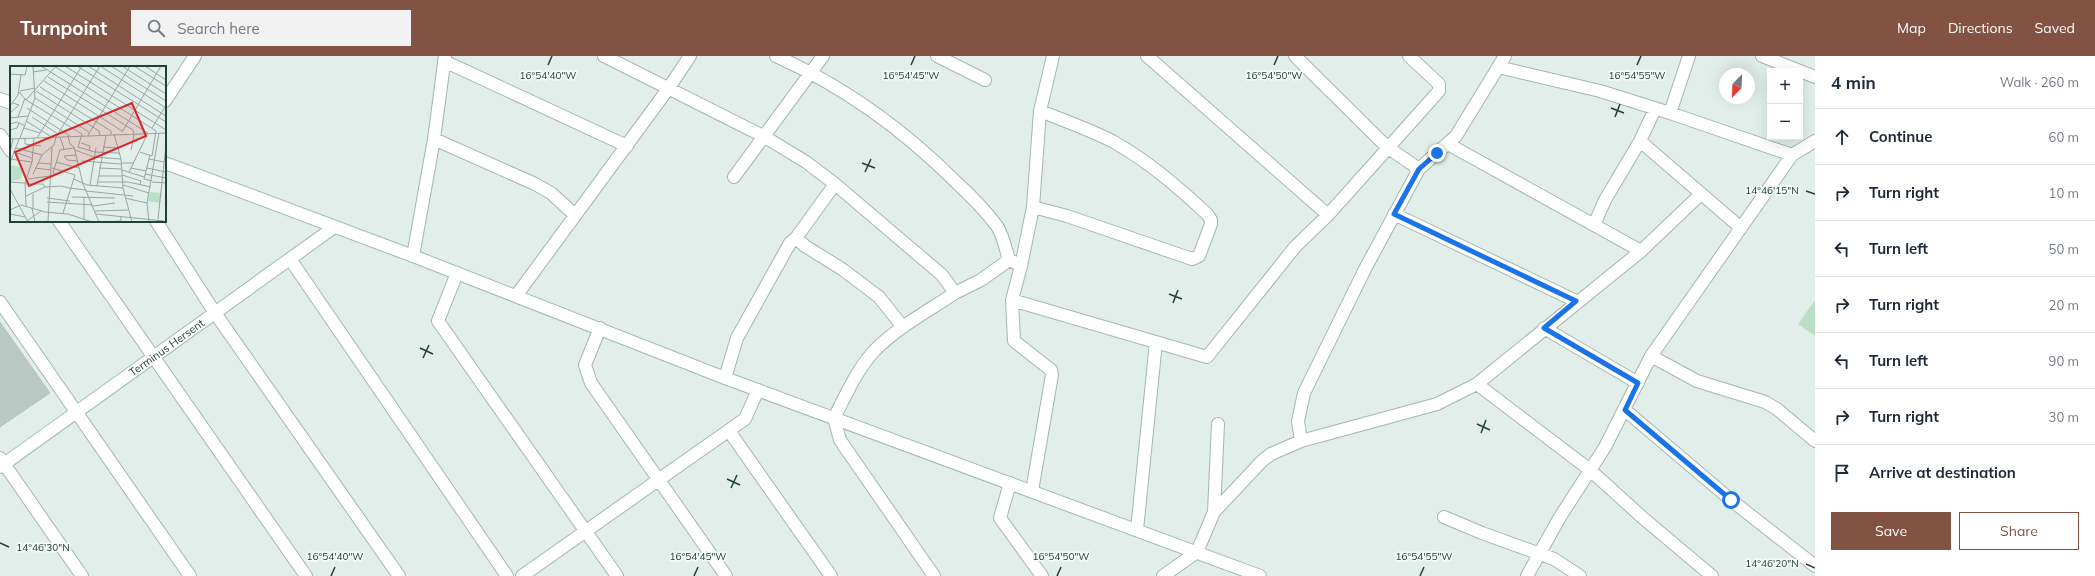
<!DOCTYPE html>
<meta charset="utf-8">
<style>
:root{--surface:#fff;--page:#f2f2f3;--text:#1f2937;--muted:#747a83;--line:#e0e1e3;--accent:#825343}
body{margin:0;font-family:Mulish,sans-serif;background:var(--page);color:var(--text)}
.controls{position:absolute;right:12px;top:12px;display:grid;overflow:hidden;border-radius:0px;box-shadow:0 4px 16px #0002}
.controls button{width:36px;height:36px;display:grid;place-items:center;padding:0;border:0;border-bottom:1px solid var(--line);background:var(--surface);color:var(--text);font:20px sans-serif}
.compass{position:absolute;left:1719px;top:12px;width:36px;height:36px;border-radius:50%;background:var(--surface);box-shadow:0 4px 16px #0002;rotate:203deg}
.stop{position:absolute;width:12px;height:12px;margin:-9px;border:3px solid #1a73e8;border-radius:50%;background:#fff}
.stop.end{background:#1a73e8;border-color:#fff;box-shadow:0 1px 4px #0008}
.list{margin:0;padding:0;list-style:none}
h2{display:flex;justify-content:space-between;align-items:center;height:52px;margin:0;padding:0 16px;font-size:17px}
h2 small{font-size:13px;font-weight:400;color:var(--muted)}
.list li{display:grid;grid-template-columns:26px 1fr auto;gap:12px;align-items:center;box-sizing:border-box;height:56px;padding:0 16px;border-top:1px solid var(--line)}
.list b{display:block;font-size:15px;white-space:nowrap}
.list em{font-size:13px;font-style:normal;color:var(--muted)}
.actions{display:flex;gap:8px;padding:12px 16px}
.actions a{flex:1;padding:9px 0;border:1px solid var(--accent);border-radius:0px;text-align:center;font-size:14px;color:var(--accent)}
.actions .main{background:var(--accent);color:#fff}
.icon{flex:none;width:22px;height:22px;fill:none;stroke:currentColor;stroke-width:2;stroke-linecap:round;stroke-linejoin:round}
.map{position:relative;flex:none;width:1815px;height:520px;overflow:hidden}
header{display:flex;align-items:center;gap:24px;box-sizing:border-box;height:56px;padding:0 20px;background:var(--accent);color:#fff}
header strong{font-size:19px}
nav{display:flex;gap:22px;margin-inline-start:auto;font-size:14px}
.search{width:280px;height:36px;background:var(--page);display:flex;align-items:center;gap:10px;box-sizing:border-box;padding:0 14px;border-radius:0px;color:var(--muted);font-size:15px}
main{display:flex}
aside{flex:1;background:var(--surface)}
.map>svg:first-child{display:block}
.green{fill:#bae0c7}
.building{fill:#b7c9c2;stroke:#b4c8c1}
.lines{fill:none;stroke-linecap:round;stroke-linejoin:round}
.street-casing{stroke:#a4b6b1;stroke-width:14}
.secondary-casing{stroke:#a0bab3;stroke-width:14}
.street{stroke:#fff;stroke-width:12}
.secondary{stroke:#fff;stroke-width:12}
.route{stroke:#1a73e8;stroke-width:5}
.ticks{fill:none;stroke:#21403a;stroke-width:1.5}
.labels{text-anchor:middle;stroke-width:3.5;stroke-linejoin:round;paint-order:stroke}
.street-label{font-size:11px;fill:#21403a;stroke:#f3faf7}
.inset-road{fill:none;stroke:#95a8a3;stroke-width:1}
.view{fill:#d62828;fill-opacity:0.15;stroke:#d62828;stroke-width:2}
.inset-edge{fill:none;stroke:#21403a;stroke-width:2}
.ticks-label{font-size:10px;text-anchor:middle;fill:#21403a;stroke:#f3faf7;stroke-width:3.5;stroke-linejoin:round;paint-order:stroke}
</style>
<header>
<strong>Turnpoint</strong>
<div class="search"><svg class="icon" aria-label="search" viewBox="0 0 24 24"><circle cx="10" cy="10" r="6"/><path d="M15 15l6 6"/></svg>Search here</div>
<nav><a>Map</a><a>Directions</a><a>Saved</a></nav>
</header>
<main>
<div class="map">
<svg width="1815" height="520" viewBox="0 0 1815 520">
<rect width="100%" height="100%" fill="#e2eee9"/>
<!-- green -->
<path class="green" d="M1815 244V280L1798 268Z"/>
<!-- building -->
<path class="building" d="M0 266 50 337 0 371Z"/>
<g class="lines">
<defs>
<path id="street" d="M604 0 765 81 806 106 835 128 942 219 955 237 981 224 1009 204
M776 0C843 30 905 75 957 127 971 140 985 154 997 170 1003 179 1006 194 1009 204L1016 207
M937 0 985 24
M1147 0 1328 159
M1295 0 1387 91 1419 113
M1762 0 1800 15
M444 5 627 90
M1498 11 1600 35 1670 57 1792 99
M1800 15 1815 21
M165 45 195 0
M1670 57 1689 0
M0 79 11 95
M434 83 535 128 551 137 575 159
M1640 85 1741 172
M1448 88 1641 195
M734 121 823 0
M835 128 796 182 805 190 842 213 879 241 903 271
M1033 151 1067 160 1192 203 1199 200 1211 168V164L1207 158C1178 131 1149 106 1114 86 1091 74 1065 65 1040 55
M1394 158 1576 245
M59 165 306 520
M156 165 215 257 399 520
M1594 169 1605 144 1640 85 1655 53
M413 200 434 83 445 0
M290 203 507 520
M457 217 438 265 617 520
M516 240 668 33 690 0
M1012 244 1207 301 1295 191 1328 159 1439 35V28L1409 0
M0 246 190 520
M600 272 585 309 591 327 726 520
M1544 272 1638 327
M1651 300 1697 325 1765 346 1777 353 1815 385
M725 322 737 282 790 187 796 182
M1477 328 1590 414 1643 462 1712 520
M1625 354 1731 444 1815 510
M729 375 831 520
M1301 385 1298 365 1304 337 1365 213 1419 113 1456 80 1505 0
M0 402 82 520
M1010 427 1000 462 1042 520
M1032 435 1052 319 1051 314 1014 285 1012 244 1021 210 1033 151 1040 55 1053 0
M1214 456 1218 368
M1444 461 1482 477 1554 503 1580 520
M1137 474 1156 286
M522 520 745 363 758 334
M934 520 840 384 834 362C846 339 857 313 875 294 898 271 928 255 955 237
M1163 520 1197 496 1214 456 1262 405 1271 398 1301 385 1437 348 1477 328 1641 195 1701 138
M1527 520 1560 461 1605 391 1651 300 1792 99 1815 85"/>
<g id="secondary">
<path d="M0 43 11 47"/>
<path d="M165 107 413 200 725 322 1260 520"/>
<path id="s1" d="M0 411 333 172"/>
</g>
</defs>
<!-- street casing -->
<use href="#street" class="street-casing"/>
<!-- secondary casing -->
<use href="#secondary" class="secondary-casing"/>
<!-- street -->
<use href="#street" class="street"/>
<!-- secondary -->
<use href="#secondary" class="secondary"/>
</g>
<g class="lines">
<!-- route -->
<path class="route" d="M1437 97 1419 113 1394 158 1576 245 1544 272 1638 327 1625 354 1731 444"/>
</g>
<!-- ticks -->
<path class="ticks" d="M548 9 552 0M911 9 915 0M1274 9 1278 0M1637 9 1641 0M1611 52 1624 57M1615 61 1620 48M862 107 875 112M865 116 871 103M1806 135 1815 138M1169 238 1182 243M1173 247 1178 234M420 292 433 298M423 302 429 289M1477 368 1490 374M1481 377 1486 364M727 423 740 429M731 432 737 419M0 487 9 491M1806 508 1815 512M331 520 335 511M694 520 698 511M1057 520 1061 511M1420 520 1424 511"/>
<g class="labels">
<!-- street labels -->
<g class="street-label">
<text dy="4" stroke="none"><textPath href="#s1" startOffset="205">Terminus Hersent</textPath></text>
</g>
</g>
<!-- overview -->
<g transform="translate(10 10)">
<rect width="156" height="156" fill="#e2eee9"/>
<path d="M0 99 13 102 11 113 0 115ZM140 126 152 127 150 137 138 135Z" fill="#bae0c7"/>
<path class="inset-road" d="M31 0 138 67 119 106M44 0 146 65 142 90 130 86M55 0 156 64M67 0 156 56M78 0 156 50M90 0 156 42M101 0 156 35M112 0 156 28M124 0 156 20M135 0 156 14M23 6 36 4M0 8 15 9 17 0M38 11 123 64 124 70 121 84M34 15 112 65M30 21 101 65V69M10 25 25 22M26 25 89 65 90 69M9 26 16 34 72 68 68 81M25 32 79 66M16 34 46 0M0 40 8 29 11 9M17 42 60 70M0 47 9 39 3 37M8 51 15 32M22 51 48 68M0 52 18 50M16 55 40 70M0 58 7 56 15 60M14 62 30 67M142 62 155 41M0 64 7 62 9 57M112 66 151 0M104 68 111 93 113 122 122 156M78 69 120 0M58 70 60 78 64 81 73 118 89 156 111 155V151M50 71 54 83M10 72 25 32 23 0M15 72V78L31 80M27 72 72 0M0 73 156 67M71 77 80 80 79 85M68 81 85 86 109 87M93 81 107 82M6 82 32 89M65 84 84 91 111 93M0 86 3 73M4 86 22 92M140 89 134 113 142 115M54 90 57 94 68 95M54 90 66 89M0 93 22 96M139 93 154 96M72 95 111 98M46 96 69 102M0 97 9 73M28 97 42 98M111 97H124M25 102 41 104M42 102 65 109 53 147M89 102 112 103M121 102 136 105M137 102 156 106M112 104 134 111M23 108 32 89 44 79 46 71 90 0M135 108 156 112M46 109 43 107 50 84 64 82M112 109 131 115 130 118M89 110H112M18 113 40 110M64 113 77 119 113 122M0 116 15 117M88 116H118L141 121M142 116 156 117M15 118H33L35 121M80 119 86 82M113 119 139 127M87 120 96 69M59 122 76 124M0 123 18 156M76 125 123 130M23 128V143M16 130 35 121 51 120 59 122M62 131 105 132M37 132 60 135M115 132 137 137M37 136 83 139M16 140 15 117 22 96 24 72M83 140 105 137M22 142 25 156M0 144 11 139 35 146 58 148 82 156M85 145 118 144M0 148 15 151M86 148 154 155M74 153V131M148 153 156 79M17 155 31 145M38 156 42 81M139 156 137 137 149 67"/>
<path class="view" d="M122 37 136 70 19 120 5 86Z"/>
<rect width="156" height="156" class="inset-edge"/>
</g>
<g class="ticks-label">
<text x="548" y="23">16°54'40"W</text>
<text x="911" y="23">16°54'45"W</text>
<text x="1274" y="23">16°54'50"W</text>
<text x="1637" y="23">16°54'55"W</text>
<text x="1772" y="138">14°46'15"N</text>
<text x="43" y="495">14°46'30"N</text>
<text x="335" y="504">16°54'40"W</text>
<text x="698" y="504">16°54'45"W</text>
<text x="1061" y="504">16°54'50"W</text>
<text x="1424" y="504">16°54'55"W</text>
<text x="1772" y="511">14°46'20"N</text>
</g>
</svg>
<div class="controls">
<button>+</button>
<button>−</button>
</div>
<svg class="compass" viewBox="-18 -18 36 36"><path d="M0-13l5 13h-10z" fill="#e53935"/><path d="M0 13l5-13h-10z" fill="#747a83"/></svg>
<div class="stop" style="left:1731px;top:444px"></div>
<div class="stop end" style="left:1437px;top:97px"></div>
</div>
<aside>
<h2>4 min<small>Walk · 260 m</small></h2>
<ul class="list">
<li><svg class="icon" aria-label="ahead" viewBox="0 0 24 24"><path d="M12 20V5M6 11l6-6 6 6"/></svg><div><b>Continue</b></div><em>60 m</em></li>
<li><svg class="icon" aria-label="right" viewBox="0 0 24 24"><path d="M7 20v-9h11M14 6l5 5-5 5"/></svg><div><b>Turn right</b></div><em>10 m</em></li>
<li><svg class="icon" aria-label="left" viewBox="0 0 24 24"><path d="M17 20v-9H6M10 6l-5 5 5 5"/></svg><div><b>Turn left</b></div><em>50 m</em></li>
<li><svg class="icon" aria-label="right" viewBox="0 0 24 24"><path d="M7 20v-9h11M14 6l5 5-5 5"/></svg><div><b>Turn right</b></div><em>20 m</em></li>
<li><svg class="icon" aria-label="left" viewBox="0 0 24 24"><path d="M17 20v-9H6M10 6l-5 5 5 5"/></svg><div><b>Turn left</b></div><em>90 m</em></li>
<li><svg class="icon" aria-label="right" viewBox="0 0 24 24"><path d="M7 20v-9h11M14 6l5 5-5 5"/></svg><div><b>Turn right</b></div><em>30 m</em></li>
<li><svg class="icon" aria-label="arrive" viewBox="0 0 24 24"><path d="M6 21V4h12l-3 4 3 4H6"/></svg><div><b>Arrive at destination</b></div></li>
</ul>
<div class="actions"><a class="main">Save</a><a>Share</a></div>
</aside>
</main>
